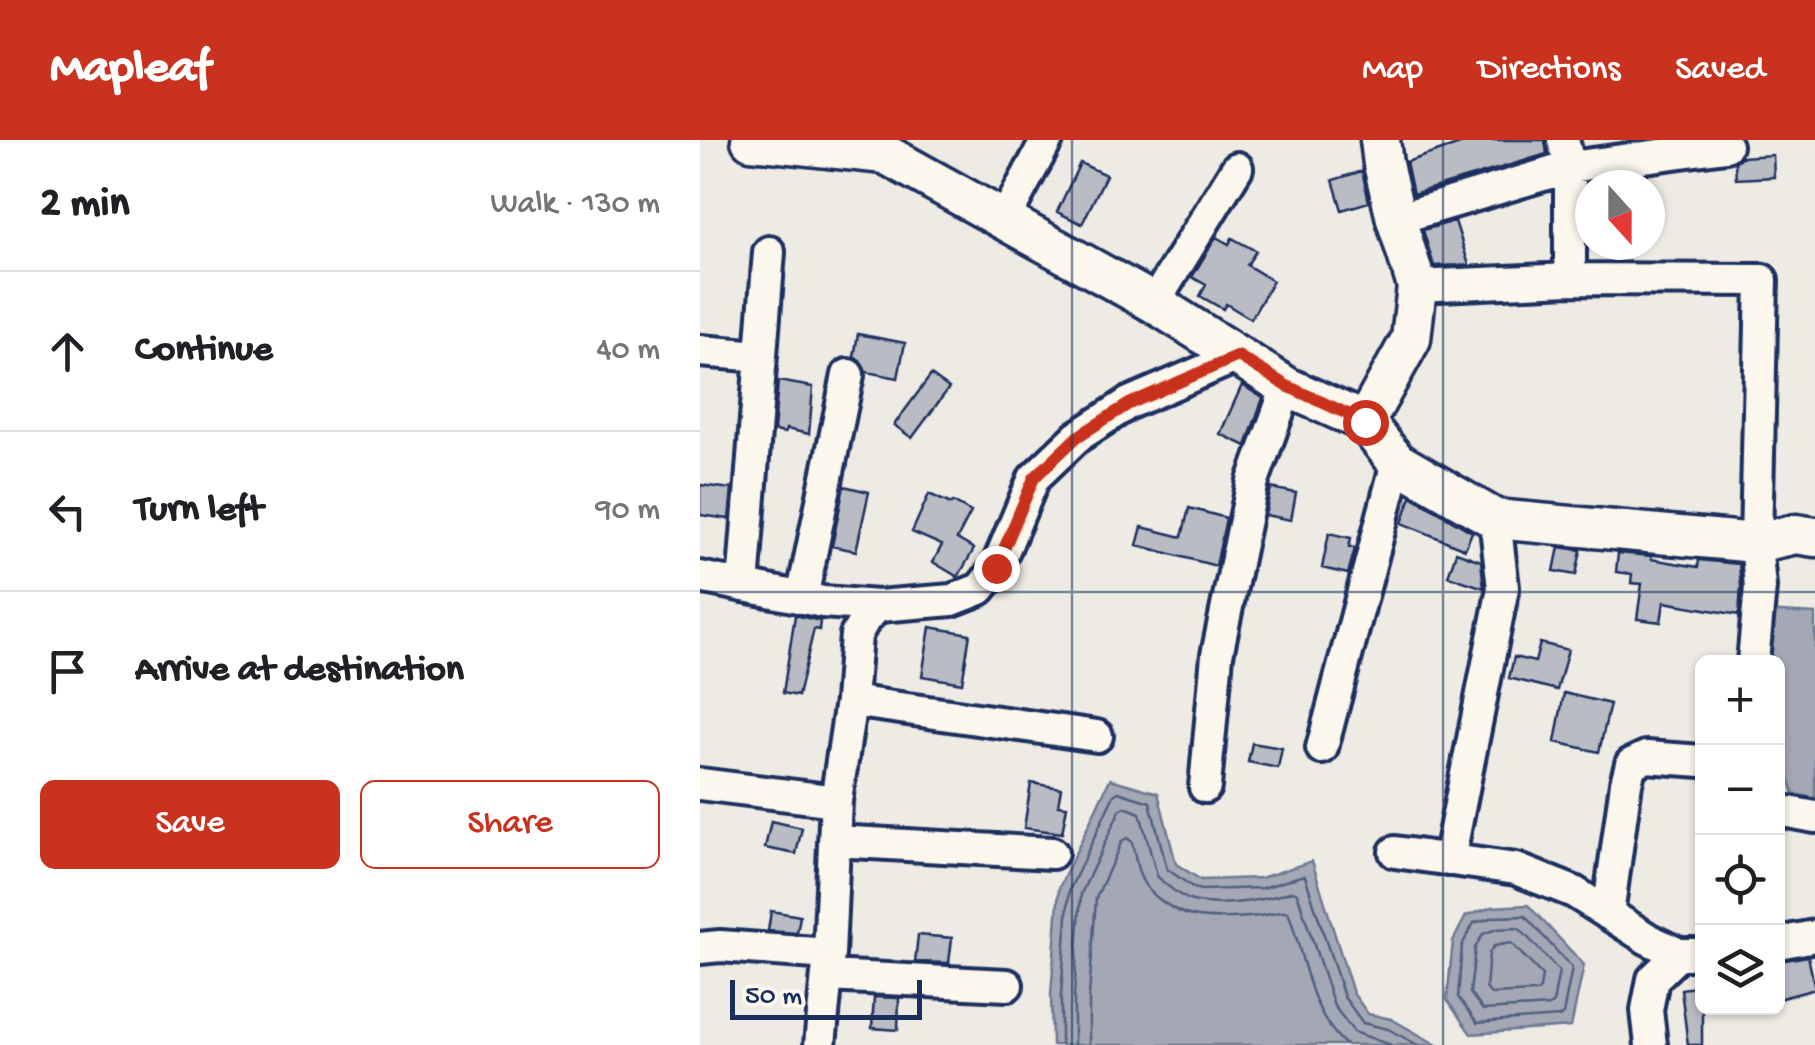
<!DOCTYPE html>
<meta charset="utf-8">
<style>
:root{--surface:#fff;--page:#f2f2f2;--text:#202124;--muted:#757577;--line:#e0e0e0;--accent:#c8321e}
body{margin:0;font-family:"Gochi Hand",sans-serif;background:var(--page);color:var(--text)}
.controls{position:absolute;right:30px;bottom:30px;display:grid;overflow:hidden;border-radius:15px;box-shadow:0 2px 8px #0004}
.controls button{width:90px;height:90px;display:grid;place-items:center;padding:0;border:0;border-bottom:2px solid var(--line);background:var(--surface);color:var(--text);font:50px sans-serif}
.compass{position:absolute;left:875px;top:30px;width:90px;height:90px;border-radius:50%;background:var(--surface);box-shadow:0 2px 8px #0004;rotate:159deg}
.scale{position:absolute;left:30px;bottom:25px;width:192px;box-sizing:border-box;padding-left:10px;border:5px solid #1b2f5e;border-top:0;font-size:28px;line-height:35px;white-space:nowrap;color:#1b2f5e;-webkit-text-stroke:8px #fbf7ec;paint-order:stroke}
.stop{position:absolute;width:30px;height:30px;margin:-22px;border:8px solid #c8321e;border-radius:50%;background:#fff}
.stop.end{background:#c8321e;border-color:#fff;box-shadow:0 2px 10px #0008}
.list{margin:0;padding:0;list-style:none}
h2{display:flex;justify-content:space-between;align-items:center;height:130px;margin:0;padding:0 40px;font-size:42px}
h2 small{font-size:32px;font-weight:400;color:var(--muted)}
.list li{display:grid;grid-template-columns:65px 1fr auto;gap:30px;align-items:center;box-sizing:border-box;height:160px;padding:0 40px;border-top:2px solid var(--line)}
.list b{display:block;font-size:38px;white-space:nowrap}
.list em{font-size:32px;font-style:normal;color:var(--muted)}
.actions{display:flex;gap:20px;padding:30px 40px}
.actions a{flex:1;padding:22px 0;border:2px solid var(--accent);border-radius:15px;text-align:center;font-size:35px;color:var(--accent)}
.actions .main{background:var(--accent);color:#fff}
.icon{flex:none;width:55px;height:55px;fill:none;stroke:currentColor;stroke-width:2;stroke-linecap:round;stroke-linejoin:round}
.map{position:relative;flex:none;width:1115px;height:905px;overflow:hidden}
header{display:flex;align-items:center;gap:60px;box-sizing:border-box;height:140px;padding:0 50px;background:var(--accent);color:#fff}
header strong{font-size:48px}
nav{display:flex;gap:55px;margin-inline-start:auto;font-size:35px}
main{display:flex}
aside{flex:1;background:var(--surface)}
.map>svg:first-child{display:block}
.water{fill:#a3a8b4;stroke:#6d7892;stroke-width:2.5}
.lines{fill:none;stroke-linecap:round;stroke-linejoin:round}
.shore{stroke:#515f80;stroke-width:2.5}
.building{fill:#b9bcc3;stroke:#1b2f5e;stroke-width:2.5}
.minor-casing{stroke:#1b2f5e;stroke-width:38}
.tertiary-casing{stroke:#1b2f5e;stroke-width:45}
.minor{stroke:#fbf7ec;stroke-width:30}
.tertiary{stroke:#fbf7ec;stroke-width:38}
.route{stroke:#c8321e;stroke-width:12}
.grid{fill:none;stroke:#1b2f5e;stroke-width:2.5;stroke-opacity:0.55}
</style>
<header>
<strong>Mapleaf</strong>
<nav><a>Map</a><a>Directions</a><a>Saved</a></nav>
</header>
<main>
<aside>
<h2>2 min<small>Walk · 130 m</small></h2>
<ul class="list">
<li><svg class="icon" aria-label="ahead" viewBox="0 0 24 24"><path d="M12 20V5M6 11l6-6 6 6"/></svg><div><b>Continue</b></div><em>40 m</em></li>
<li><svg class="icon" aria-label="left" viewBox="0 0 24 24"><path d="M17 20v-9H6M10 6l-5 5 5 5"/></svg><div><b>Turn left</b></div><em>90 m</em></li>
<li><svg class="icon" aria-label="arrive" viewBox="0 0 24 24"><path d="M6 21V4h12l-3 4 3 4H6"/></svg><div><b>Arrive at destination</b></div></li>
</ul>
<div class="actions"><a class="main">Save</a><a>Share</a></div>
</aside>
<div class="map">
<svg width="1115" height="905" viewBox="0 0 1115 905">
<rect width="100%" height="100%" fill="#eeebe4"/>
<filter id="ink" filterUnits="userSpaceOnUse"><feTurbulence type="fractalNoise" baseFrequency=".01" numOctaves="2"/><feDisplacementMap in="SourceGraphic" scale="20" xChannelSelector="R" yChannelSelector="G"/><feConvolveMatrix kernelMatrix="1 2 1 2 8 2 1 2 1" color-interpolation-filters="sRGB"/></filter>
<g filter="url(#ink)">
<!-- water -->
<path class="water" d="M1061 471 1115 474V658L1094 654 1082 616 1078 613V522H1056Z
M410 639 458 653 476 724 501 740 561 738 612 721 653 853 668 874 691 879 737 905H352L351 855 359 748Z
M828 765 884 825 871 887 771 894 747 860 753 801 766 776 792 767Z"/>
<g class="lines">
<!-- shore -->
<path class="shore" d="M825 776 872 828 863 874 859 877 777 883 758 857 762 805 774 783 794 777Z
M817 788 821 790 859 831 853 863 849 866 783 870 770 853 775 808 783 794 796 789Z
M811 803 842 835 840 849 836 852 791 854 786 848 789 813 794 806Z
M361 905V855L369 751 414 655 418 652 450 662 467 729 494 748 501 750 563 748 601 736H605L644 857 663 883 688 889 718 905
M374 905V855L381 754 420 670 425 667 440 673 457 736C466 746 484 760 497 762 525 767 567 760 593 751L597 753 634 866 654 892 691 905
M389 905V856L396 758 422 701 427 698 432 702C435 714 436 729 442 740 450 756 476 773 493 776 511 780 546 778 565 775 573 774 580 771 588 772 605 816 608 872 646 905"/>
</g>
<!-- building -->
<path class="building" d="M772 0H845L847 14 713 54 706 22Z
M1073 15 1074 37 1036 39 1035 22 1041 17Z
M380 23 406 35 382 84 357 72Z
M662 31 669 62 642 70 633 40Z
M755 81 769 125 734 126 723 90Z
M516 97 529 104 532 98 556 111 547 125 573 141 551 179 526 164 523 169 500 156 506 145 492 137Z
M158 194 205 203 198 238 166 232 161 222 154 217Z
M231 235 249 248 212 298 194 285Z
M78 241 113 247 109 294 86 289 85 293 74 291Z
M542 245 563 258 546 306 520 294Z
M0 345 32 349 29 379 0 375Z
M144 346 169 352 156 411 132 406Z
M571 348 596 353 591 380 565 375Z
M229 354 251 364 253 362 271 372 257 399 274 409 258 437 233 422 242 405 212 392Z
M711 356 772 392 765 409 702 383Z
M489 368 526 378 516 426 437 405 442 387 482 397Z
M629 393 651 398 649 407 655 408 648 434 622 428Z
M859 407 881 410 876 435 854 431Z
M756 412 781 421 784 448 748 436Z
M918 413 951 416V419L998 427 999 420 1039 424 1041 447 1039 475 964 462 961 482 937 479 942 444 931 443 932 434 916 432Z
M95 475 120 481 119 490 114 489 98 556 83 553Z
M230 487 270 494 262 543 222 536Z
M840 503 868 510 857 550 809 538 814 517 835 522Z
M864 553 910 564 899 612 855 602Z
M552 603 582 608 578 628 548 622Z
M331 643 361 648 358 665 367 666 362 693 324 688Z
M71 681 102 688 96 714 65 708Z
M71 771 100 776 97 793 68 791Z
M218 795 252 798 249 823 215 822Z
M1108 816 1115 849 1078 859V821Z
M1002 846V905H988L981 849Z
M174 857 199 858 198 890 172 888Z"/>
<g class="lines">
<defs>
<path id="minor" d="M863 0 870 27 1026 6
M696 79 870 27V139
M304 80 347 0
M717 146 870 139 1062 140 1056 403 1060 447 1053 522
M454 163 537 28
M0 211 60 216
M0 437 123 462 178 466
M43 446 69 112
M102 458 148 235
M151 561 397 596
M622 608 697 322
M0 644 136 661
M505 647 517 515 553 341 587 247
M1078 670 1115 677
M134 701 352 713
M695 712 816 729 874 752 948 799 979 814H1002
M749 720 803 448 795 379
M908 774 926 643 931 624 946 617 1002 621
M1078 803 1115 796
M0 808 20 806 129 814
M127 836 307 845
M120 905 129 814 136 661 151 561 156 495 165 479 178 466 252 460 280 449 296 429 334 338 377 297 429 263 538 216
M951 905 947 870 953 839 979 814"/>
<path id="tertiary" d="M51 0 185 14 454 163 587 247 665 282 697 322 795 379 1056 403 1096 394 1115 397
M665 282 711 199 717 146 696 79 683 24 680 0"/>
</defs>
<!-- minor casing -->
<use href="#minor" class="minor-casing"/>
<!-- tertiary casing -->
<use href="#tertiary" class="tertiary-casing"/>
<!-- minor -->
<use href="#minor" class="minor"/>
<!-- tertiary -->
<use href="#tertiary" class="tertiary"/>
</g>
</g>
<g class="lines" filter="url(#ink)">
<!-- route -->
<path class="route" d="M296 428 334 338 377 297 429 264 538 216 587 246 665 282"/>
</g>
<!-- grid -->
<path class="grid" d="M372 0V905M743 0V905M0 452H1115"/>
</svg>
<div class="controls">
<button>+</button>
<button>−</button>
<button><svg class="icon" aria-label="locate" viewBox="0 0 24 24"><circle cx="12" cy="12" r="6"/><path d="M12 2v4M12 18v4M2 12h4M18 12h4"/></svg></button>
<button><svg class="icon" aria-label="layers" viewBox="0 0 24 24"><path d="M12 4l9 5-9 5-9-5zM3 14l9 5 9-5"/></svg></button>
</div>
<svg class="compass" viewBox="-18 -18 36 36"><path d="M0-13l5 13h-10z" fill="#e53935"/><path d="M0 13l5-13h-10z" fill="#757577"/></svg>
<div class="scale">50 m</div>
<div class="stop" style="left:665px;top:282px"></div>
<div class="stop end" style="left:296px;top:428px"></div>
</div>
</main>
